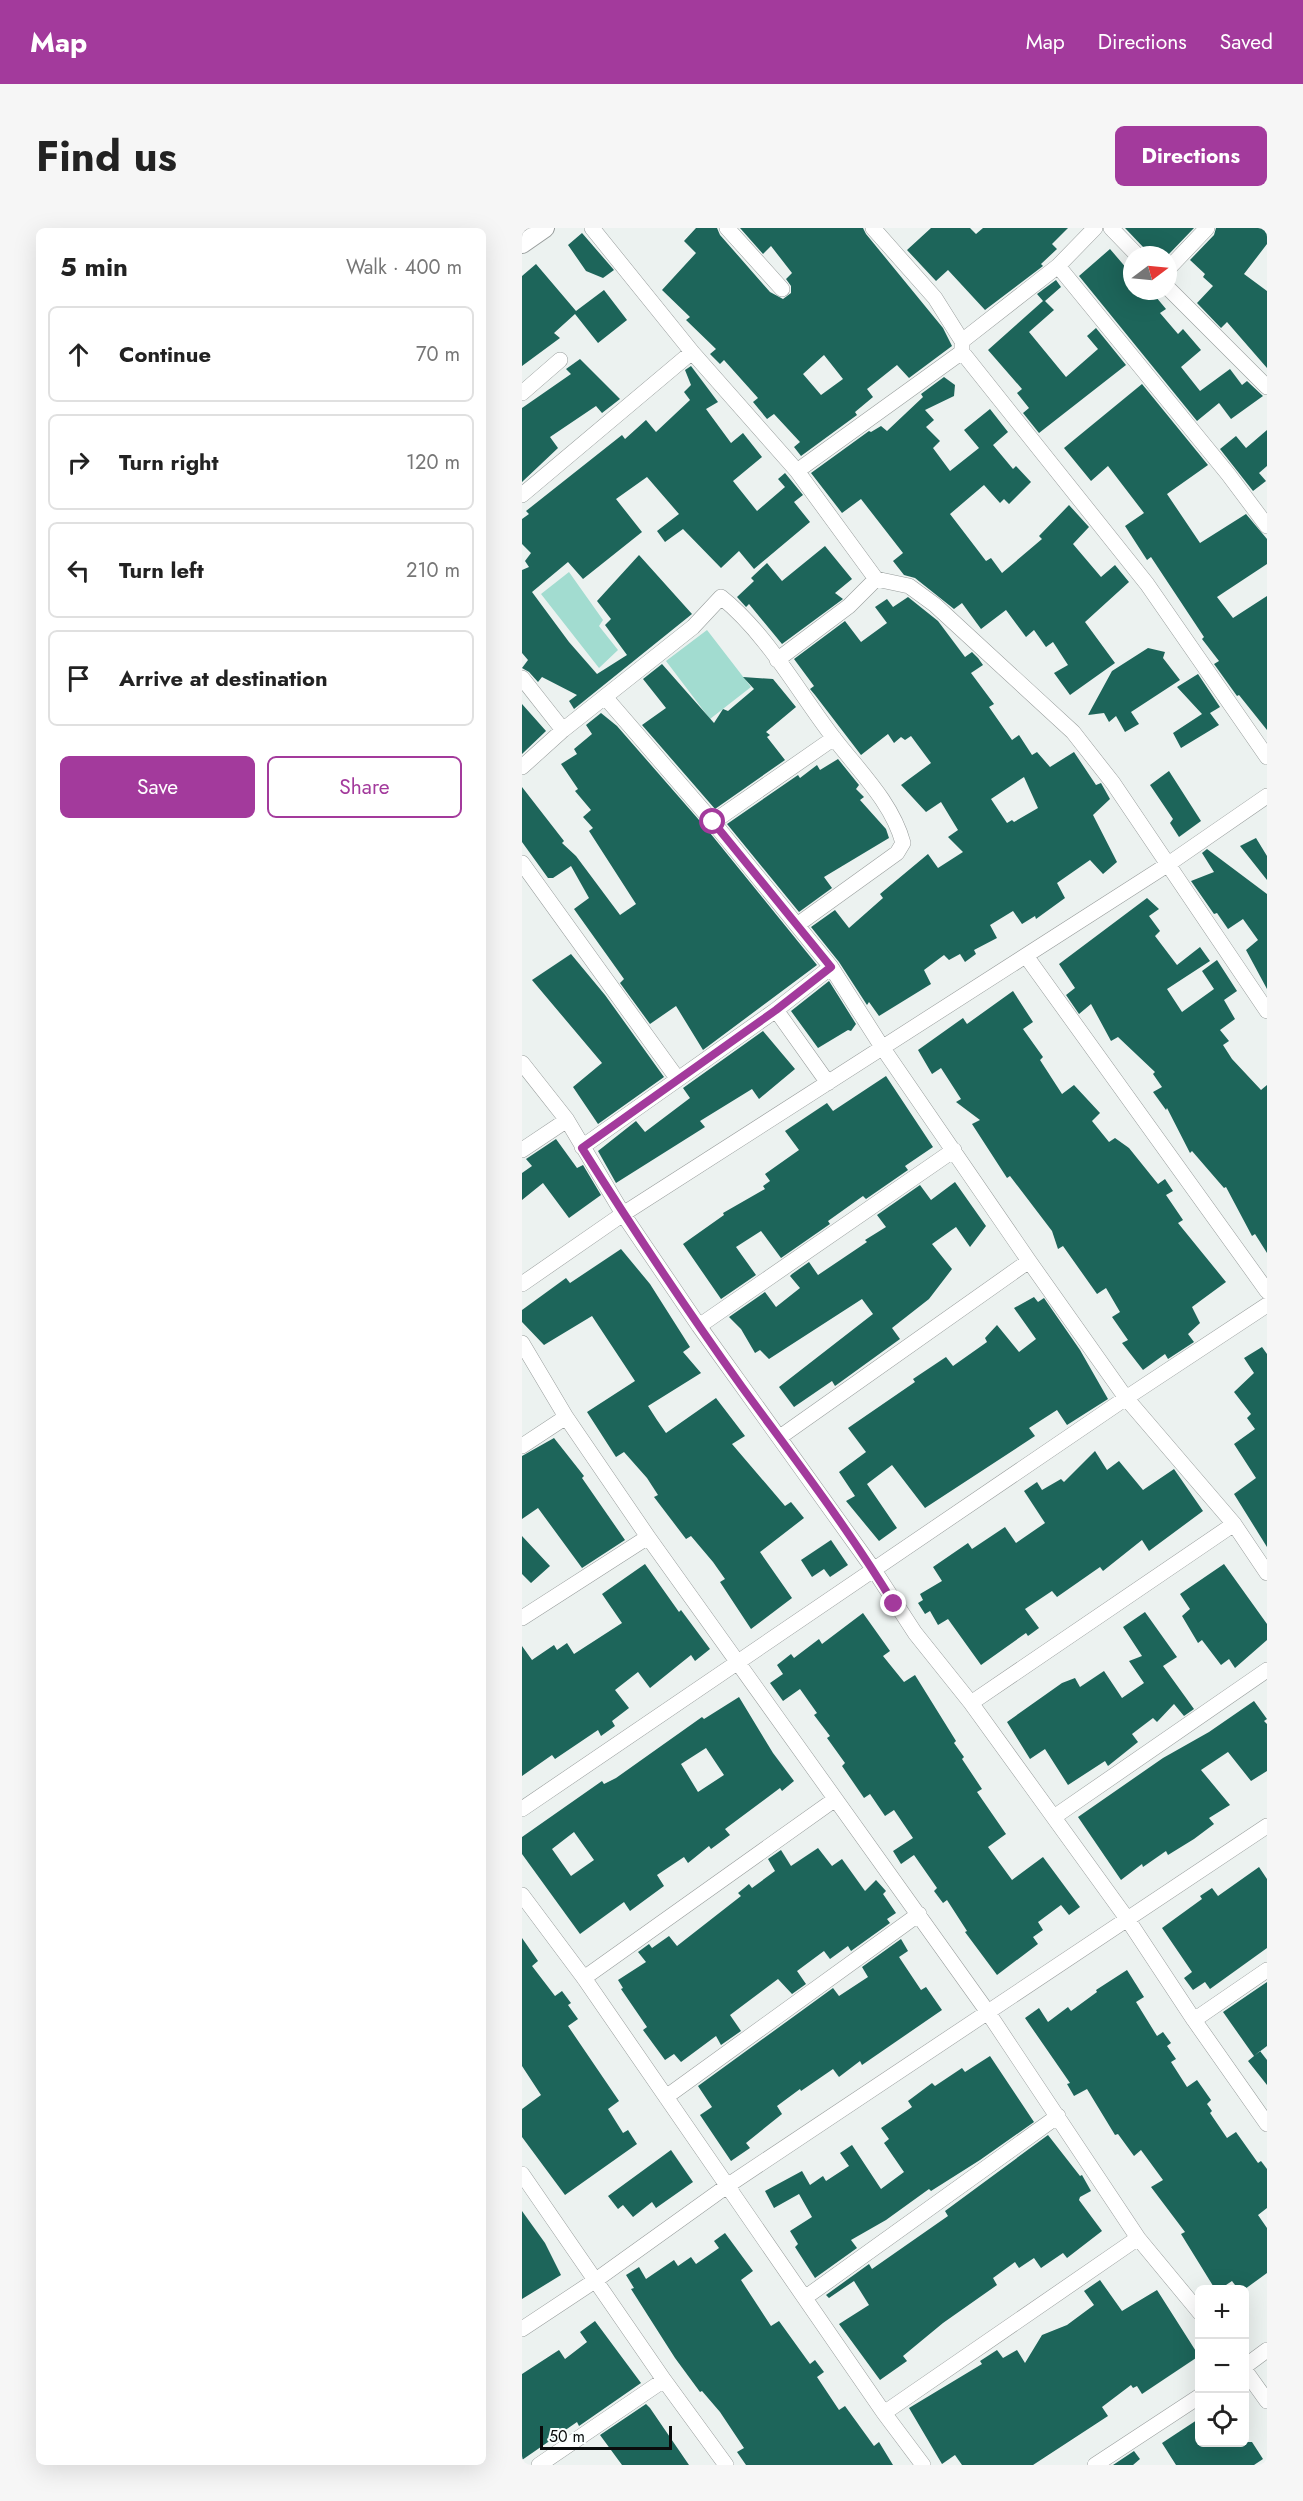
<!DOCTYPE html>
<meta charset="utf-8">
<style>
:root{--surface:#fff;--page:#f6f6f6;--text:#222;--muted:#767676;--line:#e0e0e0;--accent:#a33a9c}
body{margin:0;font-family:Jost,sans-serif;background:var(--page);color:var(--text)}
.controls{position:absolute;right:18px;bottom:18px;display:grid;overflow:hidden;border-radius:9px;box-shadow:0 6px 24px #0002}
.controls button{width:54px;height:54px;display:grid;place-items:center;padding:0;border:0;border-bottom:2px solid var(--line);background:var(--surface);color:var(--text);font:30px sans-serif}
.compass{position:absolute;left:601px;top:18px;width:54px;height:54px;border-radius:50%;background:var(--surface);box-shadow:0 6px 24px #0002;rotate:74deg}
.scale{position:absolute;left:18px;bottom:15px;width:132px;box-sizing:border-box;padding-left:6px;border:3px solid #0a0c0c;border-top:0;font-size:16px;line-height:21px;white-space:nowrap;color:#0a0c0c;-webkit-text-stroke:4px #fafffe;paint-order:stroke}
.stop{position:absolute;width:18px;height:18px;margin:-14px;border:4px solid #a33a9c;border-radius:50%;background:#fff}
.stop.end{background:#a33a9c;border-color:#fff;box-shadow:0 2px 6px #0008}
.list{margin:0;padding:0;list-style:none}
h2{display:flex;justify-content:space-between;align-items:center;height:78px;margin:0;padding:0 24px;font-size:26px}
h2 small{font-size:20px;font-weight:400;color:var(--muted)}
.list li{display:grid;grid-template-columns:39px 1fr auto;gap:18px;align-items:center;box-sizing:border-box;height:96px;margin:0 12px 12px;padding:0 12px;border:2px solid var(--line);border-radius:9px}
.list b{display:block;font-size:22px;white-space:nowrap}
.list em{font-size:20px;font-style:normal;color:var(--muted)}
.actions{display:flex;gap:12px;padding:18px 24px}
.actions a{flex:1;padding:14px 0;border:2px solid var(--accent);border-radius:9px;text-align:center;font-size:21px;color:var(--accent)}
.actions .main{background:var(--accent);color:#fff}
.icon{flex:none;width:33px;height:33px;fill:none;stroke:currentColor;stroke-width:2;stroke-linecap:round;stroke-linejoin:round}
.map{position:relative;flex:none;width:745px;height:2237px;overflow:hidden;border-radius:9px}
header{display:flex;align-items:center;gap:36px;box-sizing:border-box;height:84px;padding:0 30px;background:var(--accent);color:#fff}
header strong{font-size:28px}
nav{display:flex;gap:33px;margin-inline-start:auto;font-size:21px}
.intro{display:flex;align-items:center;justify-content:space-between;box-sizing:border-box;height:144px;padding:0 36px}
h1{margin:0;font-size:42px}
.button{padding:15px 27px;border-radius:9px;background:var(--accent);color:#fff;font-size:21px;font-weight:700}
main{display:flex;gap:36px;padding:0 36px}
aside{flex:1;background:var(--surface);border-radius:9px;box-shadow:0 6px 24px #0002}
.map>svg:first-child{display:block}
.green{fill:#a2dcd0}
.building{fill:#1d655a;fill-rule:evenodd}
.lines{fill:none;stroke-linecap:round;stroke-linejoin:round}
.minor-casing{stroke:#989d9c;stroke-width:16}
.tertiary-casing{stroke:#989d9c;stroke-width:20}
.minor{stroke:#fff;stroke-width:15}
.tertiary{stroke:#fff;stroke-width:18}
.route{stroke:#a33a9c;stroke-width:8}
</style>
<header>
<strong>Map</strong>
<nav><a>Map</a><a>Directions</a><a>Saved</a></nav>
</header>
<div class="intro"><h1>Find us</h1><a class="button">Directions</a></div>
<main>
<aside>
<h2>5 min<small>Walk · 400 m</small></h2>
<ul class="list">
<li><svg class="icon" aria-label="ahead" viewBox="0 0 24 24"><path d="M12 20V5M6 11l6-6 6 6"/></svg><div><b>Continue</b></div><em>70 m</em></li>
<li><svg class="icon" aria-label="right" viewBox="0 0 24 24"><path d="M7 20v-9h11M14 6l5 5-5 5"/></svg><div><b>Turn right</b></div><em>120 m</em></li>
<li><svg class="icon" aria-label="left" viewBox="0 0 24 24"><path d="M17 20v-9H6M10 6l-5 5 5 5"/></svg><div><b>Turn left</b></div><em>210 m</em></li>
<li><svg class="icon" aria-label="arrive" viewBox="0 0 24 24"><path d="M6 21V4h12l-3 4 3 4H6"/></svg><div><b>Arrive at destination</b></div></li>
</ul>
<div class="actions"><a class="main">Save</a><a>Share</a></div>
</aside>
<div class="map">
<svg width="745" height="2237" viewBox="0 0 745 2237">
<rect width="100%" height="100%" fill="#ecf2f0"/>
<!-- green -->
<path class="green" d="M47 344 81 392 77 398 96 422 77 440 19 366Z
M185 402 229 459 188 491 144 433Z"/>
<!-- building -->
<path class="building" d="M174 0H195L198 7 248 64 261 71 269 65V58L264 51 270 45 249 18 241 26 218 0H341L344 6 421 100 430 118 387 150 375 137 345 161 351 169 333 184 335 187 279 228 272 219 278 214 252 186 245 191 231 174 236 170 202 132 198 136 188 126 194 121 164 92 168 89 140 62 174 25 162 13ZM302 127 321 151 299 167 281 146Z
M409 0H448L454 6 461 0H546L530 16 535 21 519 36 521 38 463 82 426 42 414 53 385 22Z
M603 0H672L646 27H624L622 20Z
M694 0H745V16L722 46 745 63V140L705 94 699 100 675 75 691 58 681 49 683 46 668 32 692 7Z
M60 5 92 42 81 50 64 43 46 17Z
M588 21 606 42 601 46 610 57 609 63H615L620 70 629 63 644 81 638 85 656 106 661 101 679 122 659 139 678 163 708 141 720 157 725 153 741 168 709 191 697 175 675 193 557 48Z
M14 36 54 83 82 62 105 92 76 115 53 86 32 105 38 110 0 138V48Z
M534 52 539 59 523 73 532 82 507 104 544 149 576 121 565 108 574 100 604 137 517 205 501 185 507 180 495 165 500 161 466 122 521 73 515 66Z
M58 131 98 171 80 185 74 178 28 209 36 220 0 254V180L49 146 44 141Z
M169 138 196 174 184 181 209 215 221 205 240 229 211 253 235 283 263 259 256 251 263 245 281 267 272 274 288 294 232 341 217 323 199 340 161 301 143 314 135 303 157 286 125 249 94 271 120 304 61 351 46 334 10 364 47 414 75 446 105 427 83 397 89 391 75 373 117 327 170 386 52 481 47 473 55 467 20 449 16 454 7 444 0 440 6 432 0 425V342L7 339 3 333 9 325 0 316V291L7 286 4 283 100 207 103 211 124 192 134 204 168 172 162 164 169 157 163 142Z
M422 149 433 157 432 168 403 182 412 192 404 199 418 213 411 220 428 243 457 220 442 202 468 181 486 204 471 217 491 241 494 238 509 254 487 276 482 271 478 275 462 257 428 286 464 333 469 330 480 345 520 311 517 308 547 277 567 299 551 316 579 349 593 337 607 354 563 394 593 435 548 467 532 445 546 437 531 414 524 419 512 402 504 409 484 382 459 401 440 375 432 381 393 350 382 347 371 333 381 325 339 271 320 285 289 245 347 203 349 204 359 198 365 203 401 169 399 166Z
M620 156 686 237 645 266 678 315 724 286 745 311V336L695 369 711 390 745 368V502L717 467 715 468 692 436 697 433 680 411 682 409 629 329 625 332 603 298 622 285 586 238 569 253 542 220Z
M745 202V238L737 245 744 253 731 263 698 221 714 208 724 220Z
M303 318 330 351 313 365 321 371 260 416 227 376 224 379 215 369 232 353 229 350 245 335 260 353Z
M386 369 416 393 443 429 450 424 456 430 461 437 449 445 472 476 467 479 490 512 497 507 510 527 515 524 528 539 552 524 574 557 579 555 588 571 571 587 595 634 581 646 568 632 535 655 543 670 514 691 513 688 500 696 491 683 468 697 475 710 452 722 454 726 443 734 438 726 427 732 422 727 402 742 409 756 357 788 347 774 345 777 317 734 289 699 313 682 327 700 361 670 358 666 406 626 416 640 441 624 426 609 436 602 419 574 404 584 379 557 409 535 389 508 383 512 379 509 372 515 366 506 339 527 293 467 288 461 292 458 272 431 323 393 339 414 365 395 353 379 365 371 371 379ZM502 549 516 580 492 594 490 592 485 595 469 571Z
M626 420 643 424 641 430 658 452 609 484 617 496 603 504 594 488 587 494 582 485 566 487 590 443Z
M140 436 192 495 201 481 206 483 232 461 221 449 251 451 274 479 244 504 248 507 245 509 263 532 193 581 120 497 144 480 121 451Z
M676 446 698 479 688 485 697 497 659 520 651 505 680 486 655 459Z
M0 476 24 503 0 526Z
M79 485 95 498 184 600 295 737 181 822 154 778 128 796 98 755 102 751 52 681 67 670 49 638 31 650H26L0 614V559L42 613 40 615 54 628 98 687 114 676 67 603 71 600 61 589 69 582 53 563 56 561 39 536 55 526 52 521 70 506 64 497Z
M316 531 337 557 334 561 342 569 338 572 364 601 367 610 302 649 310 660 277 684 205 596 276 547 278 550 295 537 298 542Z
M647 543 679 593 657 609 648 595 651 591 628 557Z
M734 610 745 628V652L718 618Z
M685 621 745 666V761L724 722 736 712 721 691 706 701 695 685 692 686 669 653 692 644 680 625Z
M625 670 637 681 627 688 638 703 633 708 655 737 678 719 688 733 645 761 660 784 692 761 680 743 695 732 715 763 702 772 713 791 698 802 707 813 701 817 710 831 739 862 745 857V1025L733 1006 730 1008 704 959 702 960 670 923 668 925 645 880 644 882 631 864 640 859 631 846 633 844 596 809 589 813 569 776 557 786 544 767 553 760 537 736Z
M49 726 83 767 142 849 76 896 51 859 80 835 10 752Z
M307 753 334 796 329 803 326 802 296 820 269 783Z
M491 763 511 794 501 801 521 829 518 832 540 866 552 857 578 885 570 893 587 914 593 910 607 920 636 956 643 951 651 963 644 967 661 992 656 995 704 1054 670 1079 678 1095 666 1106 672 1114 646 1131 643 1126 621 1142 600 1115 606 1112 590 1089 598 1084 584 1060 575 1066 541 1018 536 1021 530 1003 488 948 485 950 450 896 458 892 434 874 439 871 419 840 410 846 396 822 441 790 445 796Z
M241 803 273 841 237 871 230 861 178 893 183 899 94 955 76 923 114 893 123 904 168 870 161 860Z
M364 848 411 919 383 938 386 942 344 971 341 968 306 993 308 996 259 1030 239 1003 214 1019 234 1047 199 1071 161 1016 202 987 201 985 243 961 241 958 248 953 243 946 277 922 263 903 305 875 311 883Z
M34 911 55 940 61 937 79 967 47 990 21 955 0 972V945L10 938 4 931Z
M433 954 464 998 448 1019 434 999 410 1016 430 1041 407 1071 370 1100 378 1111 313 1158 310 1153 272 1179 257 1159 351 1086 340 1071 247 1131 238 1122 233 1125 219 1101 207 1089 243 1064 254 1079 278 1060 268 1048 270 1046 287 1034 296 1047 345 1014 343 1012 364 999 355 987 398 957 409 972Z
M99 1021 128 1056 168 1119 161 1124 179 1145 126 1178 135 1192 144 1205 194 1170 223 1208 210 1216 263 1278 269 1274 282 1290 238 1324 270 1370 229 1401 198 1354 203 1351 191 1334 169 1308 164 1311 132 1269 136 1267 125 1250 102 1224 94 1229 65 1184 113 1153 70 1088 22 1117 0 1094V1082L44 1050 48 1055Z
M512 1069 516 1074 522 1070 558 1122 586 1171 545 1197 535 1182 507 1200 513 1208 403 1280 370 1237 345 1256 375 1300 357 1313 324 1273 333 1268 317 1244 344 1224 326 1200 393 1154 391 1151 424 1129 431 1138 465 1114 463 1110 475 1097 497 1124 514 1111 492 1080Z
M740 1119 745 1126V1319L712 1266 734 1250 712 1216 733 1201 725 1190 729 1186 712 1164 732 1145 722 1130Z
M32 1210 62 1248 60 1250 103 1312 60 1340 16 1280 0 1291V1228Z
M573 1223 585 1242 597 1233 621 1262 652 1241 681 1283 627 1323 620 1312 581 1343 578 1339 535 1369 530 1363 503 1381 517 1400 506 1408 504 1405 459 1437 426 1391 416 1397 408 1383 403 1386 396 1375 401 1372 398 1366 420 1353 411 1339 446 1315 450 1321 483 1299 494 1315 523 1295 502 1263 515 1254 520 1262 539 1251 542 1254Z
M0 1308 28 1338 9 1355 0 1346Z
M309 1312 326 1337 308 1349 302 1341 290 1349 279 1332Z
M123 1336 157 1384 159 1382 188 1421 173 1433 169 1427 128 1460 116 1444 93 1462 107 1480 90 1493 93 1498 79 1508 76 1502 33 1531 30 1527 0 1548V1418L10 1432 32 1417 35 1422 45 1415 52 1426 100 1395 80 1366Z
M702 1336 745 1396V1412L713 1440 707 1431 699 1437 680 1412 676 1415 660 1388 668 1381 658 1366Z
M623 1384 655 1429 641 1438 672 1481 662 1488 652 1476 635 1494 631 1490 610 1506 616 1514 586 1538 583 1533 546 1557 523 1521 508 1531 485 1494 540 1455 553 1450 558 1459 582 1443 600 1470 622 1455 607 1433 620 1428 601 1399Z
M341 1385 368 1423 361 1428 382 1454 393 1447 434 1513 432 1515 442 1529 440 1531 460 1561 455 1564 484 1606 466 1619 490 1652 521 1629 558 1679 547 1687 539 1677 516 1694 521 1702 511 1709 516 1716 475 1747 443 1704 445 1703 425 1672 421 1675 412 1663 415 1660 392 1627 379 1636 371 1623 391 1610 372 1582 363 1588 348 1566 342 1570 320 1538 323 1535 305 1510 308 1508 292 1487 295 1485 278 1461 261 1473 248 1455 261 1446 255 1437 269 1426 272 1430 297 1411 300 1416Z
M217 1469 251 1525 272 1553 260 1563 258 1560 203 1601 208 1607 189 1621 187 1618 166 1635 162 1629 135 1647 142 1658 108 1683 102 1674 58 1706 0 1626V1609L80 1553 82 1556 94 1550 180 1489 182 1491ZM184 1520 202 1547 176 1564 159 1536ZM52 1604 72 1632 49 1648 30 1621Z
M732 1473 745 1491 742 1493 745 1496V1543L729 1553 706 1524 679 1542 708 1577 687 1590 692 1596 672 1611 646 1627 644 1623 621 1639 620 1636 599 1652 556 1589 641 1530 687 1504Z
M296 1620 310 1638 320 1631 343 1663 354 1652 364 1663 361 1666 374 1685 365 1691 368 1695 329 1723 326 1718 308 1731 302 1723 275 1743 284 1756 270 1766 256 1751 208 1787 219 1803 199 1817 194 1808 159 1834 152 1826 143 1832 121 1802 125 1799 99 1761 101 1760 96 1752 124 1734 116 1724 127 1716 130 1720 147 1708 155 1718 219 1668 216 1665 227 1656 230 1660 253 1643 246 1631 259 1622 269 1638Z
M737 1639 745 1651V1720L688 1761 683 1754 671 1762 662 1750 670 1744 640 1700 680 1671 678 1668 690 1660 696 1668Z
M0 1710 16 1733 10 1738 33 1768 40 1763 49 1775 46 1777 56 1791 46 1798 97 1873 86 1881 101 1905 106 1902 115 1916 43 1967 0 1909V1881L19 1867 0 1838Z
M379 1711 386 1723 377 1729 399 1762 404 1759 420 1782 340 1837 338 1833 317 1849 311 1841 279 1863 278 1861 255 1878 260 1886 224 1915 228 1920 209 1933 178 1887 190 1879 176 1858 311 1760 317 1768 346 1749 340 1739Z
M605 1742 622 1769 614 1774 635 1808 641 1804 649 1815 645 1818 654 1831 649 1834 665 1859 675 1852 689 1872 685 1876 690 1883 688 1885 705 1910 714 1904 736 1935 739 1933 745 1941V1980L736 1987 745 2000V2045L723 2061H716L710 2053 698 2061H693L659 2006 663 2004 629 1959 641 1952 619 1922 612 1928 596 1906 593 1907 565 1861 552 1868 545 1856 548 1855 503 1790 517 1780 526 1794 546 1779 549 1783 575 1764 574 1762Z
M745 1754V1818L732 1828 701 1784Z
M738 1823 745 1832V1857L726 1833Z
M468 1828 512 1894 458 1932 409 1963 407 1961 364 1992 329 2012 335 2020 293 2050 273 2019 276 2016 268 2003 290 1989 277 1966 252 1980 243 1963 280 1943 288 1957 301 1948 304 1953 327 1938 318 1925 330 1917 359 1961 382 1944 362 1915 367 1911 359 1900 390 1879 386 1873 410 1855 413 1858 440 1840 443 1844Z
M526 1907 558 1948 560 1947 569 1963 558 1969 557 1972 580 2003 545 2030 541 2025 519 2040 512 2030 497 2040 493 2034 471 2050 475 2057 421 2095 381 2128 385 2133 358 2152 317 2096 347 2077 332 2053 307 2070 304 2067 347 2036 350 2041 393 2011 426 1988 423 1983Z
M149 1922 171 1954 134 1980 130 1974 111 1989 101 1977 96 1981 86 1968Z
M0 1983 23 2015 39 2047 0 2071Z
M203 2005 231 2043 219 2052 249 2098 257 2093 288 2136 293 2132 302 2144 295 2149 317 2182 323 2178 352 2218 357 2214 371 2237H224L215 2224 222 2220 198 2184 180 2163 178 2164 153 2130 109 2061 112 2060 104 2047 117 2039 124 2051 152 2032 156 2038 169 2029 174 2036 197 2020 192 2013Z
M578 2052 600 2083 635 2062 677 2128 620 2166 615 2158 611 2160 609 2157 580 2179 586 2188 511 2237H440L433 2227 420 2236 387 2180 460 2136 458 2133 475 2122 481 2130 495 2122 503 2135 520 2107 545 2097 572 2077 562 2063Z
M73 2093 119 2155 57 2198 55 2194 0 2232V2146L37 2122 43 2131 65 2114 58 2104Z
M124 2176 128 2180 167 2237H100L78 2207Z
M678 2190V2214H730L741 2231 732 2237H654L640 2215Z
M612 2223 618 2231 611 2237H591Z"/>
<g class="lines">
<defs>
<path id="minor" d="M70 0 170 124 275 243 354 351 387 358 413 377 551 504 591 555 745 783
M205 0 260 61
M351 0 413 70 440 113
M589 0 615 27
M536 38 706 246 745 298
M646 41 685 0
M646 60 745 159
M440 124 625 356 745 529
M0 165 38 132
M275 243 440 124V113L536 38 573 0
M0 267 170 124
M255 432 327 378 354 351
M0 450 41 502
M83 469 191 594 309 739 360 819 507 1033 604 1170 712 1296 745 1345
M0 539 41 502 171 399 199 369C245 406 275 462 311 509 336 542 370 574 381 615L375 625 275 697
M191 594 312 510
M0 635 155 850
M504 728 745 1063
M254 782 306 855
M0 835 45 892 101 986 177 1098 352 1342 393 1405 449 1475 606 1692 672 1792 745 1896
M60 919 254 782 309 739
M0 922 45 892
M0 1056 101 986 645 637 745 568
M177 1098 432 922
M0 1115 44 1189 126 1309 465 1783 616 2010 678 2085
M258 1209 507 1033
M0 1218 44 1189
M0 1390 126 1309
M449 1475 712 1296
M0 1581 604 1170 745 1077
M532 1589 745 1442
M0 1667 62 1750 362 2185 401 2237
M62 1750 312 1572
M672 1792 745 1742
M144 1869 397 1686
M0 1946 142 2152 204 2237
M284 2069 536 1888
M0 2101 74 2052 205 1958 745 1598
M722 2139 745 2122
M722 2141 745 2173
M362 2185 616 2010
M17 2237 142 2152
M573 2237 678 2168"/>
<path id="tertiary" d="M0 16 23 0"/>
</defs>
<!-- minor casing -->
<use href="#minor" class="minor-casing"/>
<!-- tertiary casing -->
<use href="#tertiary" class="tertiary-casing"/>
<!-- minor -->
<use href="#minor" class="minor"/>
<!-- tertiary -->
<use href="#tertiary" class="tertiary"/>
</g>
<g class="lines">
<!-- route -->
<path class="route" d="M191 594 309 739 254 782 60 920C111 1001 164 1081 220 1159 272 1230 326 1300 372 1376"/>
</g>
</svg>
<div class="controls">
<button>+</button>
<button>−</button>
<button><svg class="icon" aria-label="locate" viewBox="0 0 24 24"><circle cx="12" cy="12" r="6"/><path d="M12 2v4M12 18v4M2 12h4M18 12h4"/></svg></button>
</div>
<svg class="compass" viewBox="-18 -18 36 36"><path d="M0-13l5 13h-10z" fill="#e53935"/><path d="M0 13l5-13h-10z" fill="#767676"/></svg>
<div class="scale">50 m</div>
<div class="stop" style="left:191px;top:594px"></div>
<div class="stop end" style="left:372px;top:1376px"></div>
</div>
</main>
